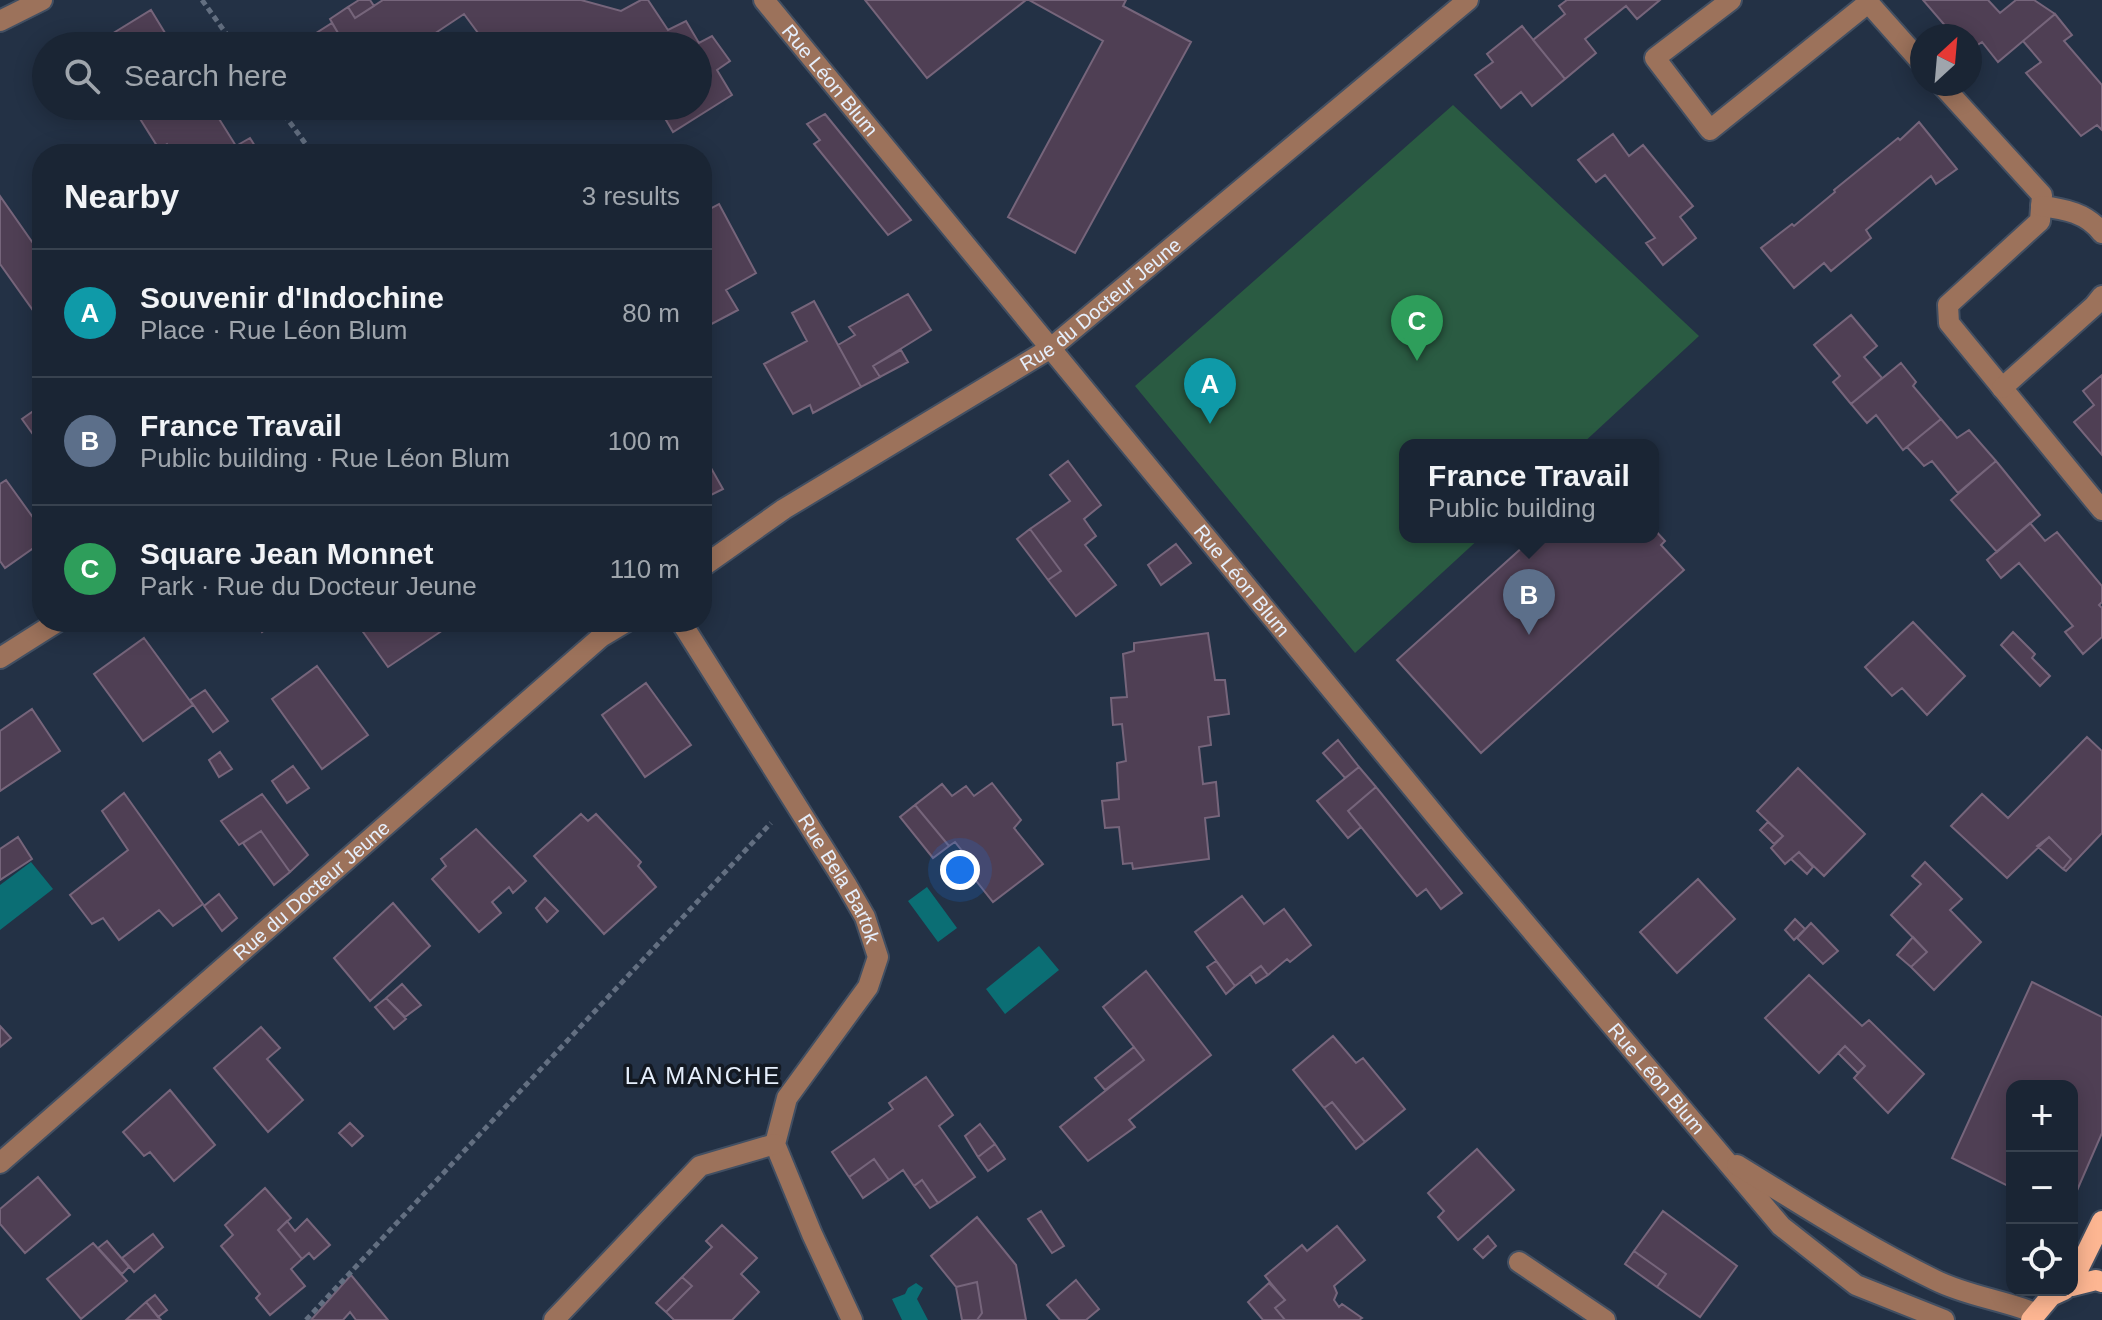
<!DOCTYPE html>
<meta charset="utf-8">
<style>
:root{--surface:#1a2534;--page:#273140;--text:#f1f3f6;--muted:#9fa5ac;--line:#38424f;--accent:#db2777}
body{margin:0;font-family:Helvetica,sans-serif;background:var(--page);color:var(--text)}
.controls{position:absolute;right:24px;bottom:24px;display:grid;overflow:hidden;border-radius:16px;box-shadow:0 4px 20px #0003}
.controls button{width:72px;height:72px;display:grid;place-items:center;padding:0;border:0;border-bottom:2px solid var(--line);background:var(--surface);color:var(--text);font:40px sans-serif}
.compass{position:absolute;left:1910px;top:24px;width:72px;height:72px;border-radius:50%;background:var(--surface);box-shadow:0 4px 20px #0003;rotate:26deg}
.you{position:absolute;left:960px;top:870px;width:28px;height:28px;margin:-20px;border:6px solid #fff;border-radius:50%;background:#1a73e8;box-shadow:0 0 0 12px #1a73e833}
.badge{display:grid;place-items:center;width:52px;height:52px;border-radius:50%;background:var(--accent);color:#fff;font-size:26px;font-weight:700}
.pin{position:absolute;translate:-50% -66px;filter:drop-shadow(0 2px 4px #0008)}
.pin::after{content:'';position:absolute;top:42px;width:28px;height:24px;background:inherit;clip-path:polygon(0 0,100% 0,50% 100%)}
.popup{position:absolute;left:1399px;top:439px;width:260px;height:104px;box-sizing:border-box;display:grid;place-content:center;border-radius:16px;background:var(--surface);filter:drop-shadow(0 2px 6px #0005);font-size:26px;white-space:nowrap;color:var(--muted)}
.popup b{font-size:30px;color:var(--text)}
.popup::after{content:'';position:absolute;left:50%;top:100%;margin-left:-16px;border:16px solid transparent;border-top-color:var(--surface)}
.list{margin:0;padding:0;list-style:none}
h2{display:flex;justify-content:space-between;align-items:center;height:104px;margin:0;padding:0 32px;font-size:34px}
h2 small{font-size:26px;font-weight:400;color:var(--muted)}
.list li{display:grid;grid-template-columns:52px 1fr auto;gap:24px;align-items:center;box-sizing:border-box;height:128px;padding:0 32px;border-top:2px solid var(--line)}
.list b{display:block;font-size:30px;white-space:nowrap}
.list p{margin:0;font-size:26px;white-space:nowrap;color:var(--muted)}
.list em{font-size:26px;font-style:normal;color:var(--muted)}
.icon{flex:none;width:44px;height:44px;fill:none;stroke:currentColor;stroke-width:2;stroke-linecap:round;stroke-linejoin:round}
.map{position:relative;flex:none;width:2102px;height:1320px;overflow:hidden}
.search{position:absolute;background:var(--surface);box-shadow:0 4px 20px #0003;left:32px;top:32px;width:680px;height:88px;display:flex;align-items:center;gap:20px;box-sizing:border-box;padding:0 28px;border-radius:44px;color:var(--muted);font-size:30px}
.panel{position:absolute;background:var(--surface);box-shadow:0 4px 20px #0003;left:32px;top:144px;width:680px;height:488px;border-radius:32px}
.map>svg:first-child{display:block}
.green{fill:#2a5b42}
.water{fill:#0b6e74}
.building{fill:#4f3f54;stroke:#76657b;stroke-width:2}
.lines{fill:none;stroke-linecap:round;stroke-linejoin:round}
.minor-casing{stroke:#424f62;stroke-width:24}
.major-casing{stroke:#424f62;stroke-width:24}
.path{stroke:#636f81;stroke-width:5;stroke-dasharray:6 4;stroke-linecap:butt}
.minor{stroke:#9c725b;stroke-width:20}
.major{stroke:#fdb692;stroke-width:20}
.labels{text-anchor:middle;stroke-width:7;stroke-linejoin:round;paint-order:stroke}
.street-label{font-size:20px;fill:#e6effc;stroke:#131922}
.quarter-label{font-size:24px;letter-spacing:2px;fill:#e6effc;stroke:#131922}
</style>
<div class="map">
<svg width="2102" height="1320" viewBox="0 0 2102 1320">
<rect width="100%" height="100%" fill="#233145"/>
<!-- green -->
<path class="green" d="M1453 105 1699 336 1581 445H1405V537H1481L1355 653 1135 386Z"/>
<!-- water -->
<path class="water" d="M31 862 53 889 0 930V885Z
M927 887 957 928 938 942 908 901Z
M1039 946 1059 970 1005 1014 986 989Z
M916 1283 923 1288 917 1299 928 1320H902L892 1299 905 1294 908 1288Z"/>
<!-- building -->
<path class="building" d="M359 0H370L374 6 355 18 348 7Z
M383 0H581L621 11 641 0H648L668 30 686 21 699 43 712 36 730 61 717 70 732 95 673 132 666 120 677 113 673 106H698V46H491L487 45 464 14 422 42 425 46H296L313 35 319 45 338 33 330 19 348 7 355 18Z
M865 0H1026L927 78Z
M1029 0H1126L1123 6 1191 42 1075 253 1008 217 1103 41Z
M1567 0H1660L1637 19 1626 6 1585 39 1596 53 1565 79 1533 40 1565 14 1559 6Z
M1923 0H1988L2000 13 2016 0H2034L2055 14 1998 62 1982 42 1970 50V36H1954Z
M151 10 173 46H106L102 40Z
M2055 14 2072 35 2064 41 2102 85V130L2097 125 2081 136 2026 73 2041 62 2023 41Z
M332 23 338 33 319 45 313 35Z
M1522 26 1565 79 1532 106 1521 92 1501 108 1475 75 1493 62 1487 54Z
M132 106H211L236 146 250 138 260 154H174L167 144 159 149Z
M657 106H673L677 113 666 120Z
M825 114 911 220 888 235 814 144 820 140 807 124Z
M1919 122 1957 169 1936 184 1931 176 1866 230 1871 238 1831 271 1824 263 1794 288 1761 248 1792 224 1794 226 1835 192 1834 190 1898 138 1900 140Z
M1613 134 1629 156 1643 145 1693 206 1680 217 1696 238 1663 265 1646 243 1655 238 1605 175 1596 182 1578 160Z
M0 196 42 256V323L0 264Z
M719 204 756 273 726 290 738 310 702 329V302L707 299 702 290V213Z
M908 294 931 330 873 366 880 377 861 387 838 345 855 335 849 327Z
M814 301 861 387 813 413 810 405 793 414 764 364 807 341 792 313Z
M1851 315 1877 346 1864 357 1882 378 1851 404 1833 382 1840 376 1814 345Z
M901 350 908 362 880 377 873 366Z
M1901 363 1916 382 1913 386 1941 419 1903 450 1876 415 1867 423 1851 404Z
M2102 375V455L2074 422 2094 405 2083 391Z
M42 405V447L22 419Z
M1941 419 1957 438 1969 430 1996 461 1958 493 1932 461 1924 466 1907 447Z
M703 454 723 489 703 499 702 497Z
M1068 461 1101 505 1084 519 1096 536 1085 545 1116 585 1076 616 1048 580 1061 571 1030 529 1070 501 1050 475Z
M1996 461 2040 515 1997 552 1951 500Z
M6 480 42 530V542L5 568 0 561V484Z
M2030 523 2045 541 2057 532 2102 586V602L2099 605 2102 608V637L2083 654 2065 632 2073 626 2019 563 2001 578 1987 560Z
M1653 528 1665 541 1661 545 1684 570 1481 753 1397 660 1534 537H1653Z
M1030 529 1061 571 1048 580 1017 539Z
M1176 544 1191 563 1161 585 1148 565Z
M255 622H275L262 632Z
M356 622H455L388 667Z
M1913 622 1965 676 1927 715 1902 688 1892 696 1865 667Z
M2013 632 2035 654 2032 658 2050 676 2040 686 2001 645Z
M1208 633 1215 680H1225L1229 714 1208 717 1211 745 1199 747 1203 784 1216 782 1219 816 1205 818 1209 859 1133 869 1132 863 1123 864 1119 827 1105 828 1102 801 1119 799 1117 763 1126 761 1122 724 1113 725 1111 698 1127 697 1123 654 1134 651V643Z
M144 638 193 705 143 741 94 674Z
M317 666 368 735 322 769 272 699Z
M646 683 691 745 645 777 602 715Z
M205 690 228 721 213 732 190 700Z
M32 709 60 751 0 791V731Z
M2087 737 2102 751V833L2066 871 2063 869 2071 859 2049 837 2007 878 1951 826 1982 794 2008 818Z
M1338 740 1359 767 1345 778 1323 753Z
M220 752 232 769 219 777 209 760Z
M293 766 309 788 287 803 272 781Z
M1359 767 1376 787 1348 811 1361 827 1348 838 1317 801Z
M1798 768 1865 834 1824 876 1799 852 1785 864 1771 848 1783 836 1757 811Z
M992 783 1021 820 1014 828 1043 864 993 902 962 863 968 858 955 842 949 846 915 805 942 784 952 796 966 786 974 796Z
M1376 787 1462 893 1441 909 1426 889 1417 896 1348 811Z
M124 793 203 904 173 926 159 910 119 940 103 918 92 924 70 895 128 850 102 811Z
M262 794 308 855 290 872 261 831 239 845 221 821Z
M915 805 949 846 933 858 900 817Z
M581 814 588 821 596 814 641 862 638 866 656 887 604 934 534 856Z
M1768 822 1783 836 1774 844 1760 830Z
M476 829 526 881 513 893 509 887 492 902 501 913 479 932 432 879 446 866 441 859Z
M261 831 290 872 274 885 243 843Z
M18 837 32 859 0 880V849Z
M2049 837 2071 859 2063 869 2037 846Z
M1799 852 1813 867 1807 874 1791 859Z
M1925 862 1962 899 1950 910 1981 942 1934 990 1911 967 1927 952 1891 915 1921 884 1912 876Z
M1698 879 1735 919 1677 973 1640 932Z
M219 894 237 918 222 931 204 906Z
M1242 896 1264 924 1284 909 1311 945 1290 962 1287 959 1268 975 1261 966 1235 986 1195 932Z
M545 898 558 911 547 922 536 908Z
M393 903 430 946 370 1001 334 958Z
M1795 919 1805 929 1794 940 1785 930Z
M1811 923 1838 951 1823 964 1797 938Z
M1913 937 1927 952 1911 967 1897 955Z
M1216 961 1235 986 1226 994 1207 967Z
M1261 966 1268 975 1256 983 1250 974Z
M1146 971 1211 1055 1129 1120 1135 1127 1088 1161 1060 1127 1144 1060 1103 1007Z
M1809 975 1862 1026 1869 1020 1924 1074 1888 1113 1854 1078 1865 1066 1845 1046 1819 1073 1765 1018Z
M2032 982 2102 1017V1133L2072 1202V1086H2012V1188L1952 1158Z
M402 984 421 1005 405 1017 386 998Z
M386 998 406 1019 394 1029 375 1007Z
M0 1026 11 1038 0 1047Z
M261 1027 280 1048 267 1059 303 1100 268 1132 214 1068Z
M1333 1036 1356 1063 1363 1058 1405 1109 1365 1142 1332 1102 1324 1108 1293 1070Z
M1845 1046 1865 1066 1858 1073 1838 1053Z
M1134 1047 1144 1060 1105 1090 1095 1078Z
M926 1077 953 1115 939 1126 975 1177 938 1203 922 1180 914 1186 903 1170 889 1180 874 1159 849 1177 832 1152 893 1109 889 1103Z
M170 1090 215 1145 174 1181 150 1152 144 1156 123 1132Z
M1332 1102 1365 1142 1356 1149 1324 1108Z
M350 1123 363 1136 352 1146 339 1133Z
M980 1124 995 1144 978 1157 965 1136Z
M995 1144 1005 1159 988 1171 978 1157Z
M1477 1149 1514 1190 1458 1240 1438 1217 1444 1211 1428 1193Z
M874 1159 889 1180 863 1198 849 1177Z
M38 1177 70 1215 25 1253 0 1224V1209Z
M922 1180 938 1203 930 1208 914 1186Z
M265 1188 291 1218 278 1230 302 1259 291 1269 305 1286 270 1315 256 1298 260 1294 221 1246 233 1235 225 1225Z
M1041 1211 1064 1246 1052 1253 1028 1219Z
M1663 1211 1737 1266 1700 1317 1657 1287 1666 1274 1634 1251Z
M977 1217 1016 1265 1026 1320H977L982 1313 977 1282 956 1287 931 1256Z
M307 1219 330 1245 314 1259 309 1253 302 1259 278 1230 287 1221 295 1231Z
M722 1225 757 1258 741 1274 759 1292 732 1320H674L666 1312 692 1286 682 1277 712 1247 706 1241Z
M1337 1226 1365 1260 1334 1286 1337 1293 1334 1300 1339 1307 1342 1304 1362 1318 1359 1320H1285L1275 1308 1285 1300 1265 1276 1302 1245 1307 1251Z
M153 1234 163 1247 134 1272 122 1258Z
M1488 1236 1496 1246 1483 1258 1474 1249Z
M107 1241 129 1267 122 1274 98 1248Z
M93 1243 127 1281 81 1319 47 1279Z
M1634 1251 1666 1274 1657 1287 1625 1264Z
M351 1275 388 1320H356L350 1312 343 1320H311Z
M682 1277 692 1286 666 1312 656 1303Z
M1076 1280 1099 1309 1086 1320H1060L1047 1305Z
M977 1282 982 1313 977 1320H962L956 1287Z
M1269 1283 1285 1300 1275 1308 1285 1320H1263L1248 1302Z
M155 1295 167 1310 158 1317 146 1302Z
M146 1302 161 1320H126Z"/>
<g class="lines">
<defs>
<g id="minor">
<path id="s1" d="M764 0 1457 842 1781 1226 1856 1285 1944 1320"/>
<path d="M1731 0 1655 58 1710 130 1868 3"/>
<path d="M1866 0 1922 63"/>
<path d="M0 21 42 0"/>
<path d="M1941 84 2042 195 2040 221 1948 305 1949 323 2102 510"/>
<path d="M2041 206C2065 209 2087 213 2102 233"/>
<path d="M2002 388 2094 306 2102 296"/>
<path id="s2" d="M702 567 784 509 1051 348 1468 0"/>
<path id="s3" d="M681 622 846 884 865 917 878 957 868 987 787 1098 775 1144 812 1234 852 1320"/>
<path d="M0 658 57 622"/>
<path id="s4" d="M0 1163 601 637 626 622"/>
<path d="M1737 1165C1802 1205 1867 1247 1935 1280 1967 1296 2003 1300 2035 1313"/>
<path d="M1519 1262 1605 1320"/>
<path d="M554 1320 700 1166 775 1144"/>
</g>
<path id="major" d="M2072 1282 2102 1221
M2072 1286 2096 1280 2102 1282
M2031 1320 2051 1296 2064 1290"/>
</defs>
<!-- minor casing -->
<use href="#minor" class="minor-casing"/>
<!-- major casing -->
<use href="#major" class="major-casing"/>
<!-- path -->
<path class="path" d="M202 0 235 46
M278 106 313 154
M306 1320 771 823"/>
<!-- minor -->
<use href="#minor" class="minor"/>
<!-- major -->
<use href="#major" class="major"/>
</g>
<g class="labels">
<!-- street labels -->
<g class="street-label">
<text dy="7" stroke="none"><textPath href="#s1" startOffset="104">Rue Léon Blum</textPath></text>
<text dy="7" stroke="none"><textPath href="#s2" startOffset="478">Rue du Docteur Jeune</textPath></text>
<text dy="7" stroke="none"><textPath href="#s1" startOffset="752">Rue Léon Blum</textPath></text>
<text dy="7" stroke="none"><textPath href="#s3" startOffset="302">Rue Bela Bartok</textPath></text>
<text dy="7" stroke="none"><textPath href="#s4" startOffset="414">Rue du Docteur Jeune</textPath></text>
<text dy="7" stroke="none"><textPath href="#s1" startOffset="1400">Rue Léon Blum</textPath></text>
</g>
<!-- quarter labels -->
<g class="quarter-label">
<text x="703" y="1084">LA MANCHE</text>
</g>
</g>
</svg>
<div class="controls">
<button>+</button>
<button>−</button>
<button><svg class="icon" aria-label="locate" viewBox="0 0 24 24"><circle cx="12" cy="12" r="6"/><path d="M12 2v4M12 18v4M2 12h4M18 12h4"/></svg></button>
</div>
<svg class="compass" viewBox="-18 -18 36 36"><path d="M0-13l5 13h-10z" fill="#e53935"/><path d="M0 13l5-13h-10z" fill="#9fa5ac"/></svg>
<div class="you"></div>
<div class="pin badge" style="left:1210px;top:424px;background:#0f9aa8">A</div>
<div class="pin badge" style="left:1529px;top:635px;background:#5c6f8a">B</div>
<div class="popup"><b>France Travail</b>Public building</div>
<div class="pin badge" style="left:1417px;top:361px;background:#2e9e5b">C</div>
<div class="search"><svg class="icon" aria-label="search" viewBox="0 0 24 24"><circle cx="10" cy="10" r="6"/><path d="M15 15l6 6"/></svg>Search here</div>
<section class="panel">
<h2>Nearby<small>3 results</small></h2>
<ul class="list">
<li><span class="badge" style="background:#0f9aa8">A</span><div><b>Souvenir d'Indochine</b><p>Place · Rue Léon Blum</p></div><em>80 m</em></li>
<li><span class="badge" style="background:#5c6f8a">B</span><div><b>France Travail</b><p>Public building · Rue Léon Blum</p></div><em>100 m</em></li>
<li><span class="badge" style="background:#2e9e5b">C</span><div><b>Square Jean Monnet</b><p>Park · Rue du Docteur Jeune</p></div><em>110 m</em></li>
</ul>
</section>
</div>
